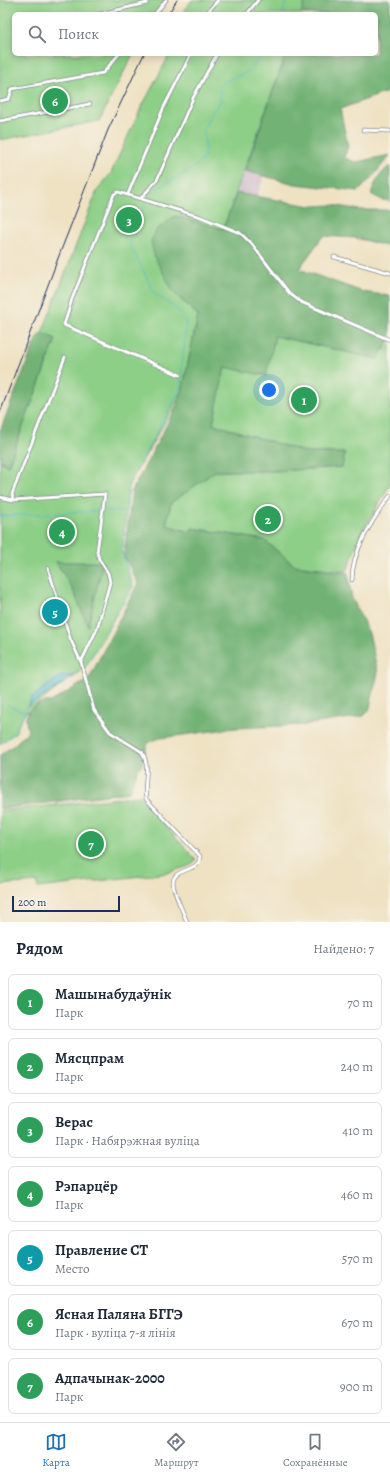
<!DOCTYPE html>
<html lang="ru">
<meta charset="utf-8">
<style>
:root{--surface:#fff;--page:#f2f2f3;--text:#1f2937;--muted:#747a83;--line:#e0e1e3;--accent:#1f6fb2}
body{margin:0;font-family:Alegreya,serif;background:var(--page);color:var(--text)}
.scale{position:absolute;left:12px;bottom:10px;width:108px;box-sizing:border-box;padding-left:4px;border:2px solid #1b2f5e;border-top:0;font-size:11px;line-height:14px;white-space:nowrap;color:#1b2f5e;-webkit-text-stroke:3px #f7f3e8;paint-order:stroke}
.you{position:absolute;left:269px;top:390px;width:14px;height:14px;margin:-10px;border:3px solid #fff;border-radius:50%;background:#1a73e8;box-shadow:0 0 0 6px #1a73e833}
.badge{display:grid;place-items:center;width:26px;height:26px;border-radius:50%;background:var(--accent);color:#fff;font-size:13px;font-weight:700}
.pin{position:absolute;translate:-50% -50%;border:2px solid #fff;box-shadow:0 1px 4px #0006}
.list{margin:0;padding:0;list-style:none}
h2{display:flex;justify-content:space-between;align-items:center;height:52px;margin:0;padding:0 16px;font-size:17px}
h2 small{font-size:13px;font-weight:400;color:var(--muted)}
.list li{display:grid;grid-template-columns:26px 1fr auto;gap:12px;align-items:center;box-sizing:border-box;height:56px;margin:0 8px 8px;padding:0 8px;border:1px solid var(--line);border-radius:6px}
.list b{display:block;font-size:15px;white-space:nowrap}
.list p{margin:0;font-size:13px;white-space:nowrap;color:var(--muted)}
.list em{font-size:13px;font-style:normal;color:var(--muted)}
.icon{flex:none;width:22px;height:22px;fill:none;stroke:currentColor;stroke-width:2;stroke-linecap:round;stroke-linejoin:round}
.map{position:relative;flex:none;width:390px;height:922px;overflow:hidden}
.search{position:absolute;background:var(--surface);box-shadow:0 2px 10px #0003;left:12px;right:12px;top:12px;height:44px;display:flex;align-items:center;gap:10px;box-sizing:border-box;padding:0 14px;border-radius:6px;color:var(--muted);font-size:15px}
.sheet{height:500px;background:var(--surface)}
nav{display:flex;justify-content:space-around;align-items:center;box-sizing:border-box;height:56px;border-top:1px solid var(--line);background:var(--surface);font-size:11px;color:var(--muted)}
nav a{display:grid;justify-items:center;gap:2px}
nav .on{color:var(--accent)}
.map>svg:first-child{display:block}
.industrial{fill:#d0bdcc}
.green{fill:#8dcf87;stroke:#547f72}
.forest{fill:#72b274;stroke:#467069}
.water{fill:#4fb8cd;stroke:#357496}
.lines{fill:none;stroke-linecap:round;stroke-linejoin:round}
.stream{stroke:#4fb8cd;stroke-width:1}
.minor-casing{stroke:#858890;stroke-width:4.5}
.minor{stroke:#fff;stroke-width:3}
.rail{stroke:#1b2f5e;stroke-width:1}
</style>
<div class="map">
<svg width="390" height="922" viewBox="0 0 390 922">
<rect width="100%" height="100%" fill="#f7f3e8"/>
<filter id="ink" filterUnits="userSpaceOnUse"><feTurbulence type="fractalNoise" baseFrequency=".025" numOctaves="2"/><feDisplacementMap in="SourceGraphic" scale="8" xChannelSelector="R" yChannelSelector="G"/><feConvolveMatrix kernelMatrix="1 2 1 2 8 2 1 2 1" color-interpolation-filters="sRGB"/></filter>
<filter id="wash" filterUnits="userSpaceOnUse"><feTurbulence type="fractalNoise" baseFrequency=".012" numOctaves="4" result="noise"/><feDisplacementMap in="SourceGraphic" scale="16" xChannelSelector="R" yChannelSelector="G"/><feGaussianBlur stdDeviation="0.9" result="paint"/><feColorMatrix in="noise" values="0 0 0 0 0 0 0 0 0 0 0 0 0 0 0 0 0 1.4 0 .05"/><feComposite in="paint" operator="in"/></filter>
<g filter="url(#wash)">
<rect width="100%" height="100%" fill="#efe2c3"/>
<!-- industrial -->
<path class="industrial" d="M245 171 264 176 257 197 237 193Z"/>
<!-- green -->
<path class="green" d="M0 0H167L158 14H14V54H133L99 121 0 140Z
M192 0H305V1L301 14H186L183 12Z
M170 54H286L223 229 175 216 174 293 198 315 182 392 129 484 122 552 133 586 86 666 23 715 15 733 0 744V461L8 466 56 339 42 333 97 191 111 173 140 110Z
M275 336 378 359 382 348 385 349 387 340 390 341V485L360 536 347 571 294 565 264 540 193 528 191 532 166 526 171 503 215 471H276L342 467 345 453H308L213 424 225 366Z
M140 796 151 810 196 860 189 866 167 873 38 888 37 882 0 885V811Z"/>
<!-- forest -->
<path class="forest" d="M305 0H390V91L340 109 348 146 344 158 356 162 390 155 375 174 359 191 295 184 245 171 286 54H376V14H301Z
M390 166V201L382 200 371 194C375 182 380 173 390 166Z
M237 193 311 206 333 205 360 210H390V247L356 238 323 236 299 269 363 292 390 296V340H387L385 350 382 349 378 359 275 336 266 376 225 367 213 424 308 453H345L342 467 276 471H215L171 503 166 525 190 532 192 528 264 540 294 565 348 573 352 598 369 633 378 673 369 711 364 716 304 725 235 728 161 738 151 741 147 745 142 765 138 769 129 792 0 809V755L15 744 28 731C27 727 26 722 26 718 28 708 43 700 51 702L89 679 138 583 124 556 132 491 176 407 182 392 198 315 174 293 154 256 151 241 157 229 175 216 223 229Z
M42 333 56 339 8 466 0 461V431L37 337Z
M56 562H103L88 626 73 590Z"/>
<!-- water -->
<path class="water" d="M62 675 75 676 27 707 32 697Z"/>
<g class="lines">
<!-- stream -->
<path class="stream" d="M283 14 286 0
M147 198C161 180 189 177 202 160 209 150 202 140 204 130 207 119 214 109 221 101L220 90 223 82C239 75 255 73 260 54
M105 510 126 512
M0 516 99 511
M86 666 133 586 122 552 129 484 177 395 180 388 186 325 182 314 154 292 130 245 139 224 140 216 145 203
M75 676 80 672
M0 705H1
M8 705 24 712
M0 744 15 733 27 707"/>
</g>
</g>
<g filter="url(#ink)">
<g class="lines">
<defs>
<path id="minor" d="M100 14 147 3 146 0
M155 14 166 0
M206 14 218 0
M247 14 258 0
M0 101 9 99 12 89 103 73 119 54
M0 121 90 104
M363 130 390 131
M128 194 163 109 191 54
M141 198 157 180 193 98 217 54
M334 257 390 273
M180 375 64 325 72 299 114 194 118 192 201 217 240 233 251 243 290 294 301 302 390 340
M0 497 13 500 105 494 97 552 99 559 108 573 110 582 97 629 81 662
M13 500 12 494 65 357
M48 568 70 638 81 662 94 710 110 732 142 752C151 767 143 783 146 799L200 856C200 873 173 867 173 883 174 895 183 911 187 922
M352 580C352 550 373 519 390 496"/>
</defs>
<!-- minor casing -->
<use href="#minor" class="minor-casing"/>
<!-- minor -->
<use href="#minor" class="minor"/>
<!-- rail -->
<path class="rail" d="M168 14 177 0
M0 413 60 253 108 130 144 54"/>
</g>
</g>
</svg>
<div class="scale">200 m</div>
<div class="you"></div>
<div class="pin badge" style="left:304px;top:400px;background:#2e9e5b">1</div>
<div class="pin badge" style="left:268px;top:519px;background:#2e9e5b">2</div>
<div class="pin badge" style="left:129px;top:220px;background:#2e9e5b">3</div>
<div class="pin badge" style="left:62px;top:532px;background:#2e9e5b">4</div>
<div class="pin badge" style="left:55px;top:612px;background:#0f9aa8">5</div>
<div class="pin badge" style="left:55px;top:101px;background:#2e9e5b">6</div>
<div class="pin badge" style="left:91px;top:844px;background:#2e9e5b">7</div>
<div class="search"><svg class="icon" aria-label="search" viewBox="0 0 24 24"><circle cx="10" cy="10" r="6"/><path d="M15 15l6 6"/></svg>Поиск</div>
</div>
<section class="sheet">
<h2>Рядом<small>Найдено: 7</small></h2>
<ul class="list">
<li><span class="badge" style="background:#2e9e5b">1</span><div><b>Машынабудаўнік</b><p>Парк</p></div><em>70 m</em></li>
<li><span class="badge" style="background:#2e9e5b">2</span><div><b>Мясцпрам</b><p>Парк</p></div><em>240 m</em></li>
<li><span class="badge" style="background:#2e9e5b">3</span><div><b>Верас</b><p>Парк · Набярэжная вуліца</p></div><em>410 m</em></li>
<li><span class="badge" style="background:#2e9e5b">4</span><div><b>Рэпарцёр</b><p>Парк</p></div><em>460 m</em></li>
<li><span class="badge" style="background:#0f9aa8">5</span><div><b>Правление СТ</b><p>Место</p></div><em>570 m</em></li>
<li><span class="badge" style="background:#2e9e5b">6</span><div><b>Ясная Паляна БГГЭ</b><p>Парк · вуліца 7-я лінія</p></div><em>670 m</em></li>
<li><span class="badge" style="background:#2e9e5b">7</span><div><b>Адпачынак-2000</b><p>Парк</p></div><em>900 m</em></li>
</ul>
</section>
<nav>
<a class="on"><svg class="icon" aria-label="map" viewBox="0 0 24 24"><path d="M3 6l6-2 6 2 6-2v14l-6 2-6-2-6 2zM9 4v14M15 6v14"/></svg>Карта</a>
<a><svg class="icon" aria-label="directions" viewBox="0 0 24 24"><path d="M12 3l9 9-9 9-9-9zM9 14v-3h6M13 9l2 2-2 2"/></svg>Маршрут</a>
<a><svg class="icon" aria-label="saved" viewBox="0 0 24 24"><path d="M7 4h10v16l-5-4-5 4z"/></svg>Сохранённые</a>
</nav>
